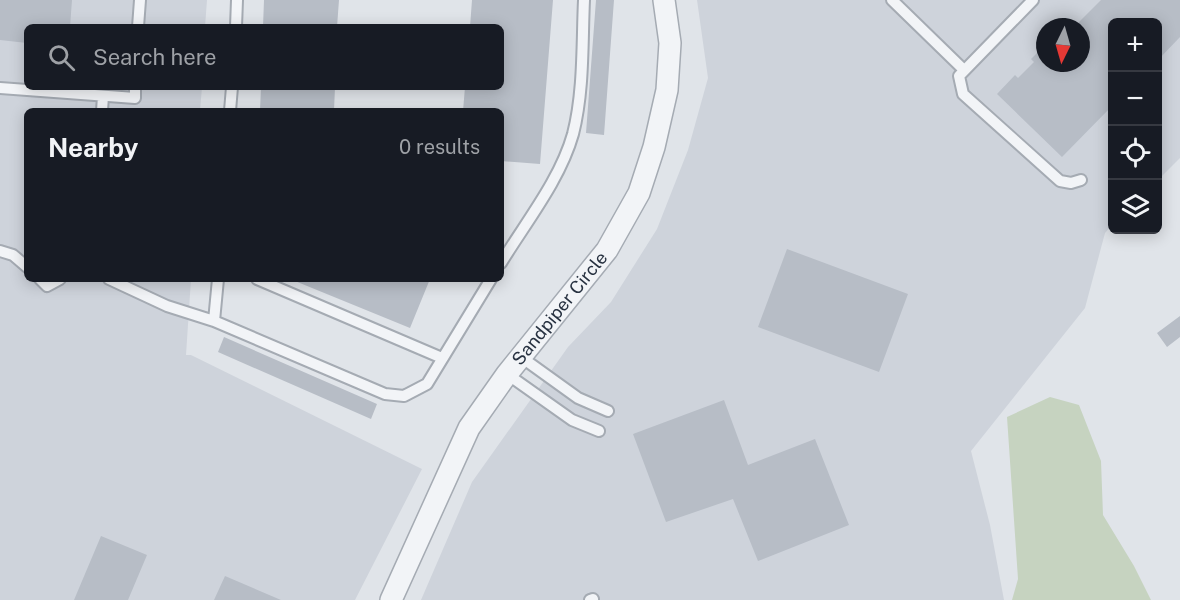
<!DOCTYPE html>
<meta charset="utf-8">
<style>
:root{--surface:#171b24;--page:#20242c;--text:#f1f3f6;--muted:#9ea1a6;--line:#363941}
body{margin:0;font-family:"Public Sans",sans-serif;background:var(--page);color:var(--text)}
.controls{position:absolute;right:18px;top:18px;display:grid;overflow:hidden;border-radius:9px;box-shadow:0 3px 15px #0003}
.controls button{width:54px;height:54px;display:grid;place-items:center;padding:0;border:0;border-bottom:2px solid var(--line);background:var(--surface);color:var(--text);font:30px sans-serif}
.compass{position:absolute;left:1036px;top:18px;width:54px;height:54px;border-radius:50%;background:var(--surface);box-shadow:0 3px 15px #0003;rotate:185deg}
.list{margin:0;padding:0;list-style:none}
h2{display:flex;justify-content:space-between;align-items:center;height:78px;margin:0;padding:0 24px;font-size:26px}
h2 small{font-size:20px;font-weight:400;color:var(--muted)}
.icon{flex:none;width:33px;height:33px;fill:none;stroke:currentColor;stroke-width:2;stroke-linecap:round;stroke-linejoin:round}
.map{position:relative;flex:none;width:1180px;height:600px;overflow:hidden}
.search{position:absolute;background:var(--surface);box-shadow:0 3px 15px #0003;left:24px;top:24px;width:480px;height:66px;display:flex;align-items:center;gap:15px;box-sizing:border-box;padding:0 21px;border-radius:9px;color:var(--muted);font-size:22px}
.panel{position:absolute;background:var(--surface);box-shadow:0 3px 15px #0003;left:24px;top:108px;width:480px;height:174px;border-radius:9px}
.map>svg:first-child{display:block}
.built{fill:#ced3db;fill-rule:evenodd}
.green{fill:#c6d3c0}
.building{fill:#b7bdc6}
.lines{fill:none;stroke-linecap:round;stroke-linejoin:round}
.service-casing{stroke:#a5abb3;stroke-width:14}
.minor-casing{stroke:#a5abb3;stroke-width:24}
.service{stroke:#f2f4f7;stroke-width:10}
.minor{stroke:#f2f4f7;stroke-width:21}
.labels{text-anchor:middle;stroke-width:4.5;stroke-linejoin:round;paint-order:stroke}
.street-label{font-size:18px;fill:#283241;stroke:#eff3f6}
</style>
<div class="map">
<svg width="1180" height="600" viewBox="0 0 1180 600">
<rect width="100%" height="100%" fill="#e0e4e9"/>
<!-- built -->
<path class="built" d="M0 0H207L205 27H27V87H202L200 111H27V279H191L186 355H191L422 469 355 600H0Z
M697 0H1180V158L1158 180V22H1112V225L1105 233 1085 308 971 451 990 525 1004 600H421L472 482 568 347 611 302 657 229 688 150 708 78ZM1045 27H1081V63H1045Z"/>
<!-- green -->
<path class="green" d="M1050 397 1079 405 1101 461 1103 515 1134 566 1151 600H1012L1018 579 1007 417Z"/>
<!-- building -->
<path class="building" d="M0 0H72L70 27H27V43L0 40Z
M264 0H339L337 27H263Z
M472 0H553L540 164 501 161V111H463L465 87H501V27H470Z
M596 0H614L604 135 586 133Z
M1101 0H1180V37L1158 60V22H1112V106L1062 157 997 94 1015 75 1018 78 1034 62 1031 59 1045 45V63H1081V27H1074Z
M261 87H335L334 111H260Z
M787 249 908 294 879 372 758 327Z
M290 279H430L410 328Z
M1180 316V337L1167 347 1157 333Z
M224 337 377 404 371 419 218 352Z
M724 400 748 465 815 439 849 525 758 561 733 499 666 522 633 434Z
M101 536 147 555 128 600H74Z
M225 576 281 600H214Z"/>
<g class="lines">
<defs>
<path id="service" d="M892 0 964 70
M1033 0 959 76 963 94 1060 181 1071 183 1081 180
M138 27 140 0
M236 27 237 0
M0 88 135 98V87
M102 111 103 96
M230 111 232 87
M0 251 13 255 27 267
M501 263C526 222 560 180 573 134 584 91 582 43 584 0
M40 279 47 286 60 279
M109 279 167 306 214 321 385 394 404 396 427 384 491 279
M257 279 442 358
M214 321 218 279
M521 357 578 398 608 411
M507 374 572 420 599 431
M590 600 593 599"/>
<g id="minor">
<path id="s1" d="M391 600 469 428 507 374 607 250 639 193 654 147 667 90 670 43 664 0"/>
</g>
</defs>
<!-- service casing -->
<use href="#service" class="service-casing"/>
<!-- minor casing -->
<use href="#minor" class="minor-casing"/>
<!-- service -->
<use href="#service" class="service"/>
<!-- minor -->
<use href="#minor" class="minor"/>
</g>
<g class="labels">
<!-- street labels -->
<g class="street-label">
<text dy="6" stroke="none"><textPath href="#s1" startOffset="339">Sandpiper Circle</textPath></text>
</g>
</g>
</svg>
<div class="controls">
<button>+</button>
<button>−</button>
<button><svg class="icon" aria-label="locate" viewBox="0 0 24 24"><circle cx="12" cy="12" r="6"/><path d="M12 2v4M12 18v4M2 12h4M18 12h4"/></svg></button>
<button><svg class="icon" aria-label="layers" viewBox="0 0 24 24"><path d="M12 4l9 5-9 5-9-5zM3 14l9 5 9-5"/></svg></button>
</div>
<svg class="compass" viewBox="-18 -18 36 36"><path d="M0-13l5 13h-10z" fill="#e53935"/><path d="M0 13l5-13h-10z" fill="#9ea1a6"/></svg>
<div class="search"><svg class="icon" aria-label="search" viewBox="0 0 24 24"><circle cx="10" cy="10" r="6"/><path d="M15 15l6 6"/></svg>Search here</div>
<section class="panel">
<h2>Nearby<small>0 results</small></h2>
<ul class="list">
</ul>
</section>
</div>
